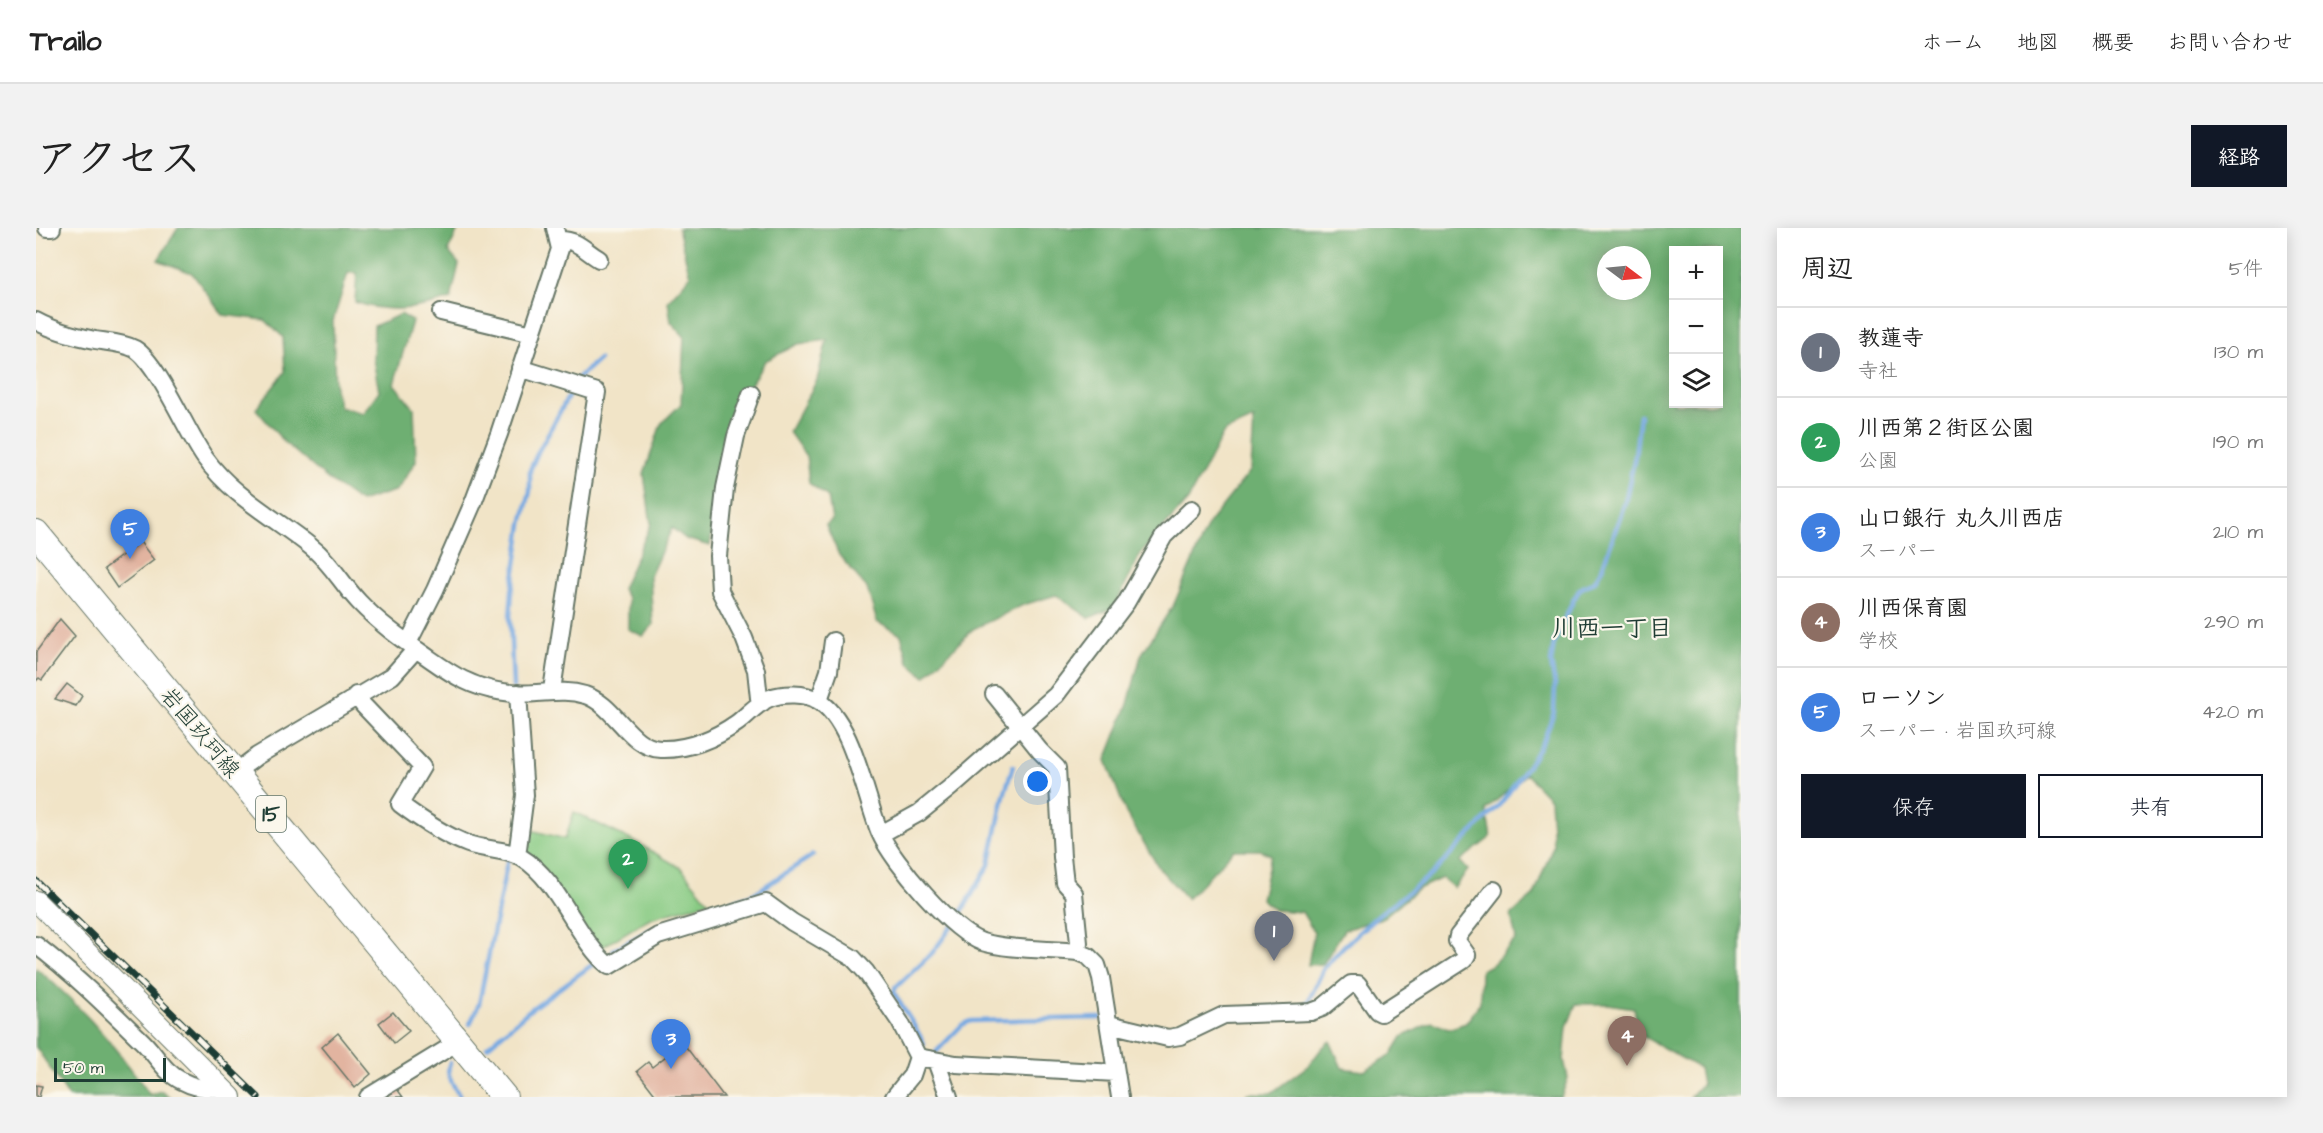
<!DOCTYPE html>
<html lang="ja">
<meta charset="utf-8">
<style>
:root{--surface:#fff;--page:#f2f2f2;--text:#222;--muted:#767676;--line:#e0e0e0;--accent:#111827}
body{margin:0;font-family:"Architects Daughter","Klee One",sans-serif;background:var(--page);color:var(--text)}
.controls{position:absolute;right:18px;top:18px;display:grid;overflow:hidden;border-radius:0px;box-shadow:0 3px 15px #0003}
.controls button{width:54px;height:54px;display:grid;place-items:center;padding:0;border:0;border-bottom:2px solid var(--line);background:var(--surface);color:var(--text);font:30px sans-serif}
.compass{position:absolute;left:1561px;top:18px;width:54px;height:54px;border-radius:50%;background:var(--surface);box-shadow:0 3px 15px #0003;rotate:106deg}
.scale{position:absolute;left:18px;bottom:15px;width:112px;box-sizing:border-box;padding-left:6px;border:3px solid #1f3d34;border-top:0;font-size:16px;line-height:21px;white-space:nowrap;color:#1f3d34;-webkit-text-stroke:4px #fbf7ec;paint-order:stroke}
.you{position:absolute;left:1002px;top:554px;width:21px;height:21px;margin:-15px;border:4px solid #fff;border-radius:50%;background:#1a73e8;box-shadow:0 0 0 9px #1a73e833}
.badge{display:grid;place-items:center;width:39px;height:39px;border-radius:50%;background:var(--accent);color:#fff;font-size:20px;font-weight:700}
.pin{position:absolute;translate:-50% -50px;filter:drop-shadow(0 2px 3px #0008)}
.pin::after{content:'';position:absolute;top:32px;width:21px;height:18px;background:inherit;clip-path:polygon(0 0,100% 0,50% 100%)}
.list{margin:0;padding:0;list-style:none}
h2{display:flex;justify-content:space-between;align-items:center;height:78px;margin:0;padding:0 24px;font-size:26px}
h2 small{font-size:20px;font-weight:400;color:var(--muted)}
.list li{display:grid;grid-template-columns:39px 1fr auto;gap:18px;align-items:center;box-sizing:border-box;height:90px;padding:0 24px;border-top:2px solid var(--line)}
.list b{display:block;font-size:22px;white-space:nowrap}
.list p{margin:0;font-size:20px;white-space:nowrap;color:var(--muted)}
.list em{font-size:20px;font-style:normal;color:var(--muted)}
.actions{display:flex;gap:12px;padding:18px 24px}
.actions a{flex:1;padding:14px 0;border:2px solid var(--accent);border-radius:0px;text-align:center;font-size:21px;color:var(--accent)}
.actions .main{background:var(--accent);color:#fff}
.icon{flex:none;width:33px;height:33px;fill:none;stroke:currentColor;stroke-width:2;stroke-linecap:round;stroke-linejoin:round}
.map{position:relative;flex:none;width:1705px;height:869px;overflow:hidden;border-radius:0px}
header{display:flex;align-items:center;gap:36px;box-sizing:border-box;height:84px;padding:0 30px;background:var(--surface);border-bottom:2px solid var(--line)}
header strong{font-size:28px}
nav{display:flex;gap:33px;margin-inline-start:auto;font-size:21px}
.intro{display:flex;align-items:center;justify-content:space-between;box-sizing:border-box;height:144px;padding:0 36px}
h1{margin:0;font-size:42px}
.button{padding:15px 27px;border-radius:0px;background:var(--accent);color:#fff;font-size:21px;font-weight:700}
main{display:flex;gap:36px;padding:0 36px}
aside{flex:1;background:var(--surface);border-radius:0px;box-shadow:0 3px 15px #0003}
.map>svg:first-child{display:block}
.green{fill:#89cb84;stroke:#54845c;stroke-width:1.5}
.forest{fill:#6eaf72;stroke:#467653;stroke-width:1.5;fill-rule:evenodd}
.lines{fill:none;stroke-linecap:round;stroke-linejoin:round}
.stream{stroke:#76a9e2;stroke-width:4.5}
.building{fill:#e2b4a0}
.minor-casing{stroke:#687767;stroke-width:20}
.tertiary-casing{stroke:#687767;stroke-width:22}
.primary-casing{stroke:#687767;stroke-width:28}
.minor{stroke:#fff;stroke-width:16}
.tertiary{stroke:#fff;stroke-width:20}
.primary{stroke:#fff;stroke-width:26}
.rail-casing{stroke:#1f3d34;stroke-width:7}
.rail{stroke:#fbf7ec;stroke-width:4.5;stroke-dasharray:14;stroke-linecap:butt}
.labels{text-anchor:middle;stroke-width:4.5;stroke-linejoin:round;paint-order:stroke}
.shield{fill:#fbf7ec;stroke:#61756b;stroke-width:1.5}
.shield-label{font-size:21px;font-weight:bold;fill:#1f3d34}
.street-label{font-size:22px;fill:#1f3d34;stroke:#fbf7ec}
.neighbourhood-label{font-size:24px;font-weight:bold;fill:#1f3d34;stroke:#fbf7ec}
</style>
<header>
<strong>Trailo</strong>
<nav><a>ホーム</a><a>地図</a><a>概要</a><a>お問い合わせ</a></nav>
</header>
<div class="intro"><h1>アクセス</h1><a class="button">経路</a></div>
<main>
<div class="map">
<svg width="1705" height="869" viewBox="0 0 1705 869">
<rect width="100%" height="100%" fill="#fbf7ec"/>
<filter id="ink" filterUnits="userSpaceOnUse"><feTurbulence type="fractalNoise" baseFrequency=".0167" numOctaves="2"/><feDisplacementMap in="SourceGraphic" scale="12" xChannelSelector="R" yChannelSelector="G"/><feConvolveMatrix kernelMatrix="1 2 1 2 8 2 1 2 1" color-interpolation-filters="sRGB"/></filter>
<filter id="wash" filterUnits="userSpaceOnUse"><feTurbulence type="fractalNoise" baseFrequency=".008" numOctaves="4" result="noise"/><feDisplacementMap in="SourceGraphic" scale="24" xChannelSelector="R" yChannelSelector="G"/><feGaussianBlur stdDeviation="1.35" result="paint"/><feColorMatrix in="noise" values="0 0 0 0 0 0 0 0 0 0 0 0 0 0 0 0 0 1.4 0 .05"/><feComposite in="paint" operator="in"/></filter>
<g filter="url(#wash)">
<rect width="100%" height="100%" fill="#f1e4c7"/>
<!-- green -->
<path class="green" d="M538 584 603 616 645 640 673 674 614 690 563 721 486 618 491 601 529 611Z"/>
<!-- forest -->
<path class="forest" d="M142 0H423L412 23 423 36 415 71C381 81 353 86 319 74L321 45H312L297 93 299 163 304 179 327 185 343 163 337 131 338 98 365 86 376 93 358 156 378 180 380 233 361 262 324 274 294 253 248 214 220 181 249 144 247 109 229 92 187 87 156 45 122 32Z
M642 0H1705V869H1654L1666 856 1663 840 1603 806 1598 780 1572 776H1540L1531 799 1528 832 1532 850 1525 869H1210L1212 865H1235L1273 837 1286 820 1294 813 1306 840 1328 843 1355 827 1366 809 1396 794 1412 801 1430 795 1444 775 1445 742 1457 736 1480 711 1475 687 1498 667 1517 618 1514 571 1490 546 1450 582 1455 609 1424 633 1432 642 1418 660 1406 650 1382 661 1346 690 1308 702 1287 736 1272 737 1278 704 1266 684 1239 682 1225 671 1235 627 1224 622H1198L1151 671 1123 640 1090 585 1070 532 1092 476 1105 427 1138 376 1173 295 1215 242 1218 191 1188 204 1152 272 1105 325 1078 380 1053 390 1020 367 987 377 937 401 889 449 873 435 865 407 841 394 831 360 803 327 790 297 796 292 792 269 773 255 770 228 753 204 781 152 791 112 762 116 729 133 699 182 683 248 674 318 650 311 636 300 614 348 617 397 607 408 592 401V371L586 361 615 296 608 246 625 196 645 176 648 108 635 94 632 73 654 48ZM1638 22H1682V176H1638ZM1570 27H1606V63H1570Z
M0 740C45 777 81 820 114 867L124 863 135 869H33L0 819Z"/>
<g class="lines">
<!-- stream -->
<path class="stream" d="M477 459 474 389 476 363 486 296 494 263V242L502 224 543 149 563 131
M921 692 953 637 968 567 977 538
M577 722 612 703 716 667 777 627
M1264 779 1272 774 1288 740 1307 719 1342 687 1396 646 1466 574 1497 530 1509 509 1518 484 1519 457 1515 435 1518 415 1538 371 1544 361 1559 353 1567 338 1589 274 1599 228 1604 187
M434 796 443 776 472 630
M888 816C880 798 867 782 858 764L860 759 897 724 916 698
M451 819 495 781 560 734
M900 824 926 797 935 793 1065 790
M414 835C408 847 419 859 424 869"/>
</g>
<g id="blocks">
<!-- building -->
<path class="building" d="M104 314 118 332 81 360 68 341Z
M24 391 39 408 6 452 3 450 0 453V424Z
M31 456 46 468 40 478 19 471Z
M357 784 373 803 358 815 343 795Z
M302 805 335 846 319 860 286 819Z
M647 815 688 869H621L601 843 612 834 616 839Z
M0 857 6 858 3 869H0Z
M361 861 367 869H350Z"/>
</g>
</g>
<g filter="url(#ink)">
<use href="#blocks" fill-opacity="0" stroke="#687767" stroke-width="1.5"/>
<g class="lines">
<defs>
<path id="minor" d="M11 0H16
M523 12C541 11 549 23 563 31
M405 84 496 106
M0 93C18 103 39 108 59 112 71 114 88 115 99 121 122 135 151 205 169 230 196 268 239 290 274 318 294 333 306 356 323 374 343 395 364 410 387 426 400 435 413 445 428 452 450 463 477 467 501 465 518 464 532 462 549 467 580 477 593 520 625 521 652 522 680 510 701 495 712 487 721 475 734 470 747 465 769 465 781 472 816 490 829 569 844 605 857 635 916 703 946 714 972 722 1014 721 1042 724L1052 728 1061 737 1065 750 1084 869
M484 140 561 164 516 462
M715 166 700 208 689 260 682 328 684 363 708 410 720 442 723 470 726 475
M372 415 399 362 437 275 463 206 524 21 519 0
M958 466 1004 523 1021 540 1026 629 1029 655 1038 665 1043 715 1042 724
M320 467 327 477 386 539 364 576C385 592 408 607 432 616 449 622 471 621 486 630 523 652 541 712 573 738L622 708 730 675 756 694 817 730 830 744 864 794 882 829 876 847 858 869
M783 472 793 443 797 413
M200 544 221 528 356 448 380 421
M845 606 883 585 915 559 1020 467 1090 375 1128 308 1156 281
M481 628 489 567 482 465
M0 717C38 746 73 781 107 814 120 827 129 845 146 853 159 860 172 862 187 860
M1073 796 1132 810 1144 808 1188 787 1275 784 1286 780 1315 756H1322L1341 783 1345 785 1428 732 1431 727 1421 713 1422 708 1458 662
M882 829 920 836 1080 845
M900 833 913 869
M332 869 422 814"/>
<path id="tertiary" d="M0 673 195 869"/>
<path id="primary" d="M0 305 468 869"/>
</defs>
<!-- minor casing -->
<use href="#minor" class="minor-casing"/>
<!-- tertiary casing -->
<use href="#tertiary" class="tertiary-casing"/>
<!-- primary casing -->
<use href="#primary" class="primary-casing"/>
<!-- minor -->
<use href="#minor" class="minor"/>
<!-- tertiary -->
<use href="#tertiary" class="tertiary"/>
<!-- primary -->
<use href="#primary" class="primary"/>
<defs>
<path id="rail" d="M0 653 222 869"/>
</defs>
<!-- rail casing -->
<use href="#rail" class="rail-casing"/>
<!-- rail -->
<use href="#rail" class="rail"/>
</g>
</g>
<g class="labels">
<!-- shield labels -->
<rect class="shield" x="220" y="568" width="30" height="36" rx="4.5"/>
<g class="shield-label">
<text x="235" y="593">15</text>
</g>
<!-- street labels -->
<g class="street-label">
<text transform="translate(165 504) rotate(50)" y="8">岩国玖珂線</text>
</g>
<!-- neighbourhood labels -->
<g class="neighbourhood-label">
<text x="1576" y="408">川西一丁目</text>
</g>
</g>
</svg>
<div class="controls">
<button>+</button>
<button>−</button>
<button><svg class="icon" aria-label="layers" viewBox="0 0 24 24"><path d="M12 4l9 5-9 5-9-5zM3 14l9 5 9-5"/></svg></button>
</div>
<svg class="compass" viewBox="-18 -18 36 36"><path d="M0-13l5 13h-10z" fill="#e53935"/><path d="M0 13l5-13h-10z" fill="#767676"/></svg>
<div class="scale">50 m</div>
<div class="you"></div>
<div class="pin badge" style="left:1238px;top:733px;background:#6b7280">1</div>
<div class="pin badge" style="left:592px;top:661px;background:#2e9e5b">2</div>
<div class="pin badge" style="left:635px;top:841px;background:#3f7fe0">3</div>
<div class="pin badge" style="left:1591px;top:838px;background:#8d6e63">4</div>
<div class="pin badge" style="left:94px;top:331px;background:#3f7fe0">5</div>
</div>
<aside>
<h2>周辺<small>5件</small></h2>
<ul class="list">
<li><span class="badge" style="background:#6b7280">1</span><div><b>教蓮寺</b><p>寺社</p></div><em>130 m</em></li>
<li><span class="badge" style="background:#2e9e5b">2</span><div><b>川西第２街区公園</b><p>公園</p></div><em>190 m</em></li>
<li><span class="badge" style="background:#3f7fe0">3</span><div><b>山口銀行 丸久川西店</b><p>スーパー</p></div><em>210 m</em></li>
<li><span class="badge" style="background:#8d6e63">4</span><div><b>川西保育園</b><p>学校</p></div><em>290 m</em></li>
<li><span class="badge" style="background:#3f7fe0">5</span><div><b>ローソン</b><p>スーパー · 岩国玖珂線</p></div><em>420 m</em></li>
</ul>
<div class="actions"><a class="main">保存</a><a>共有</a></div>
</aside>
</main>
